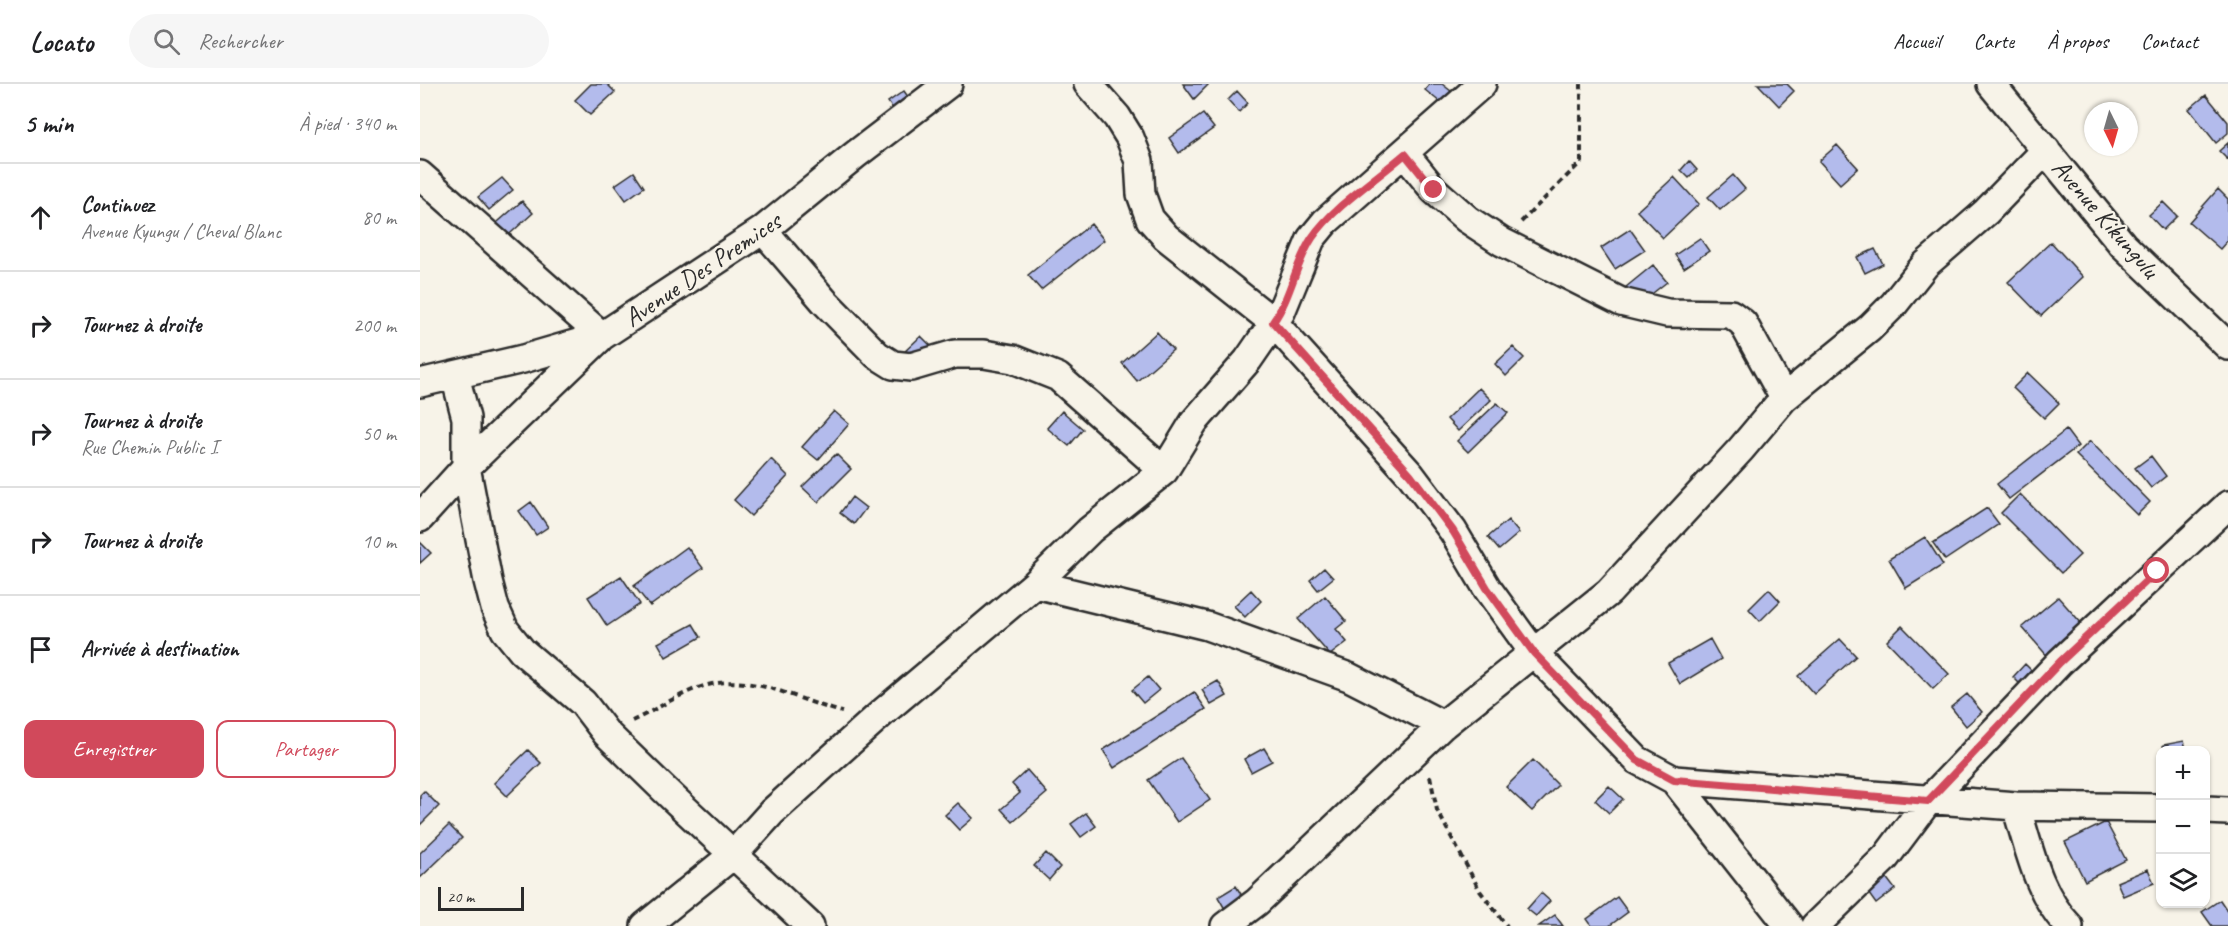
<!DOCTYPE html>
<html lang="fr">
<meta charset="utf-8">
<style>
:root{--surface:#fff;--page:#f6f6f6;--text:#202124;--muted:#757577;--line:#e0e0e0;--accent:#d1495b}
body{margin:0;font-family:Caveat,sans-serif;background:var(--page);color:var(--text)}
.controls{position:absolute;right:18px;bottom:18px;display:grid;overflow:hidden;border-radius:12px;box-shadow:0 2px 4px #0004}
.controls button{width:54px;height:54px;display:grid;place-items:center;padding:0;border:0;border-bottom:2px solid var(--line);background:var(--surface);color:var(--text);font:30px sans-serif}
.compass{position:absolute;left:1664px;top:18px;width:54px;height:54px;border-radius:50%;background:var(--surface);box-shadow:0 2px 4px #0004;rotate:175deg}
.scale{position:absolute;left:18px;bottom:15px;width:86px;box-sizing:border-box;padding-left:6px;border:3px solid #2b2b2b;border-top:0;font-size:16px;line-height:21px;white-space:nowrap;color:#2b2b2b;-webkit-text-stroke:4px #f7f3e8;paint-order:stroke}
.stop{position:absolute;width:18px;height:18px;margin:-14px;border:4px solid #d1495b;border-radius:50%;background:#fff}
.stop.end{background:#d1495b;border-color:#fff;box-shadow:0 2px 6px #0008}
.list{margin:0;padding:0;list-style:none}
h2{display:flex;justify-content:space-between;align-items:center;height:78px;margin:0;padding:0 24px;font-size:26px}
h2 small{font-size:20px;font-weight:400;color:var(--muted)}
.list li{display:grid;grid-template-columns:39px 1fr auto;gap:18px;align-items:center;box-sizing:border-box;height:108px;padding:0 24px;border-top:2px solid var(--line)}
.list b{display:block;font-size:22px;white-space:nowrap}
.list p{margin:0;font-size:20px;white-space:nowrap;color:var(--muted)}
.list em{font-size:20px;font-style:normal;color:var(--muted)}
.actions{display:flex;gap:12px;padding:18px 24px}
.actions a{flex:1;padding:14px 0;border:2px solid var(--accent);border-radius:12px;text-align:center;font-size:21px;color:var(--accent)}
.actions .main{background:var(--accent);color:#fff}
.icon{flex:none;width:33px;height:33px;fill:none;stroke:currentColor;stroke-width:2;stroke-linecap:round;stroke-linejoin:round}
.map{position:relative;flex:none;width:1808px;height:842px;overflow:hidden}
header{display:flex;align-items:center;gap:36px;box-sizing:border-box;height:84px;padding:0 30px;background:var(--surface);border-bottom:2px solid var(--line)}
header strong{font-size:28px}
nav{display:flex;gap:33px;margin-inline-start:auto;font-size:21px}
.search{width:420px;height:54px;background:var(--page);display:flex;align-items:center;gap:15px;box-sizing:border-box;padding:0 21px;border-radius:33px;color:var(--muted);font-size:22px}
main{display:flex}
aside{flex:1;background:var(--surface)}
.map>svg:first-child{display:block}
.building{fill:#b3bbec;stroke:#2b2b2b;stroke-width:1.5}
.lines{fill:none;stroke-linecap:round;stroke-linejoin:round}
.minor-casing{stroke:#2b2b2b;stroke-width:32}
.path{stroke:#2b2b2b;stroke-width:4;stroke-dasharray:6 4.5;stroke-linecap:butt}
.minor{stroke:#f7f3e8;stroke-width:27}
.route{stroke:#d1495b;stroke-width:8}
.labels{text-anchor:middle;stroke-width:4.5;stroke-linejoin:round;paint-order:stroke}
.street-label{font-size:26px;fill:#2b2b2b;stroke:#f7f3e8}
</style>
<header>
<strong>Locato</strong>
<div class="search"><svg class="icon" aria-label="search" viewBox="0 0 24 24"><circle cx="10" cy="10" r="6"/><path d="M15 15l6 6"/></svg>Rechercher</div>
<nav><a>Accueil</a><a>Carte</a><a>À propos</a><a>Contact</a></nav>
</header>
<main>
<aside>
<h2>5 min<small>À pied · 340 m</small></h2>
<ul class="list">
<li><svg class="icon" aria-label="ahead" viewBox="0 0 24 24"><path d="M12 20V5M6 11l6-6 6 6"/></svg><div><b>Continuez</b><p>Avenue Kyungu / Cheval Blanc</p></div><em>80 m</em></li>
<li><svg class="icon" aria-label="right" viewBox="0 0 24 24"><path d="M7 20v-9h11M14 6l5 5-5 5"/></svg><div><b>Tournez à droite</b></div><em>200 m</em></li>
<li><svg class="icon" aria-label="right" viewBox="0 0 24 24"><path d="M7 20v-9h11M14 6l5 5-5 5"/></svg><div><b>Tournez à droite</b><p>Rue Chemin Public I</p></div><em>50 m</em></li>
<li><svg class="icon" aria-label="right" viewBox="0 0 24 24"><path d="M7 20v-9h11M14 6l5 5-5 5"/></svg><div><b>Tournez à droite</b></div><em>10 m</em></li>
<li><svg class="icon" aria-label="arrive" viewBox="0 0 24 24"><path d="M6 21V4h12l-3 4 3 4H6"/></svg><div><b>Arrivée à destination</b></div></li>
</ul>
<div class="actions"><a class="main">Enregistrer</a><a>Partager</a></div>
</aside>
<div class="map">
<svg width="1808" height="842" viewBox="0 0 1808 842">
<rect width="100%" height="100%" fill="#f7f3e8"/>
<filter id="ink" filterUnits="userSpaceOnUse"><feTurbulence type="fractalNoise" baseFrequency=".0167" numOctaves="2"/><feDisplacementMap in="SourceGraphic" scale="12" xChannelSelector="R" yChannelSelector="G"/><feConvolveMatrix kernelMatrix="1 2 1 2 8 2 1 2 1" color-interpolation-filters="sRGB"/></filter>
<g filter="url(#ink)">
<!-- building -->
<path class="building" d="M171 0H187L195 8 170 31 155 16Z
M763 0H787L788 1 774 15Z
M1010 0H1022L1036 11 1026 23 1005 6Z
M1338 0H1367L1374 7 1359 22Z
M484 7 493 20 477 31 468 18Z
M817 7 828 19 819 28 808 16Z
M1786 11 1808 38V49L1796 59 1769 25Z
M783 30 794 44 759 69 749 54Z
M1808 59V76L1799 67Z
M1417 61 1438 84 1420 100 1399 77Z
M1269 77 1277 86 1269 94 1261 86Z
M214 88 224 103 206 116 195 101Z
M1313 91 1325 105 1300 126 1288 113Z
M1254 93 1279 120 1243 154 1217 127Z
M82 94 93 106 69 126 58 113Z
M1798 105 1808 115V156L1800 165 1769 138Z
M102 117 113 129 82 157 71 144Z
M1743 118 1757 132 1743 146 1729 131Z
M671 140 684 156 621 206 608 191Z
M1210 145 1225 166 1195 185 1181 164Z
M1280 154 1289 167 1264 184 1255 171Z
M1631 158 1663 193 1621 232 1588 198Z
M1455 165 1463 180 1445 189 1437 173Z
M1233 181 1247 198 1220 219 1206 203Z
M737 248 753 266 717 297 702 279Z
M501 252 513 264 495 282 483 269Z
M1093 263 1104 274 1086 292 1075 280Z
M1608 289 1639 319 1624 334 1593 304Z
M1059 304 1071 316 1038 347 1027 335Z
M1077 319 1088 329 1048 368 1037 357Z
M414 327 429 340 398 376 382 363Z
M642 327 663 345 649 362 627 344Z
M1646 346 1658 362 1589 415 1577 400Z
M1670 357 1730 418 1717 431 1656 371Z
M416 370 431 385 398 418 382 403Z
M1731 372 1746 392 1731 404 1715 384Z
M351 375 368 392 331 432 314 416Z
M1600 410 1660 471 1641 489 1581 429Z
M432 413 446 424 434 440 420 429Z
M111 418 128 443 116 451 99 427Z
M1567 424 1579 440 1525 476 1513 459Z
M1088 436 1099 449 1079 466 1068 453Z
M1505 453 1523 481 1486 504 1469 475Z
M0 458 11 469 0 479Z
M267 463 283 484 230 522 214 502Z
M904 484 913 494 898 506 890 496Z
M201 492 220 520 187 542 168 513Z
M1349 505 1360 517 1340 537 1329 525Z
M831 506 841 517 825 533 814 522Z
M905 512 926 537 916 545 927 558 910 571 878 535Z
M1638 513 1664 542 1629 574 1602 543Z
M273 540 281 553 246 573 238 559Z
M1482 542 1529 590 1513 605 1467 557Z
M1290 555 1301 575 1260 600 1248 579Z
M1420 555 1436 572 1394 610 1378 592Z
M1605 580 1615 590 1602 602 1593 593Z
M728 593 739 606 723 619 712 606Z
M798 597 807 612 791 621 782 606Z
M774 608 786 625 694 684 683 666Z
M1547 610 1562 628 1546 642 1531 623Z
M1764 657 1766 665 1778 663V666H1744L1743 661Z
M844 664 852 677 831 688 824 675Z
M108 666 121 679 87 712 74 699Z
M761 674 790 716 757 738 728 696Z
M1113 676 1138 701 1112 727 1086 703Z
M607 686 627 709 593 738 581 725 600 709 592 700Z
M1189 702 1203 715 1189 729 1175 716Z
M4 707 19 722 0 741V711Z
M538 719 553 734 539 746 525 731Z
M666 729 676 742 661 753 651 740Z
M1686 738 1706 776 1665 797 1645 758Z
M29 741 42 754 0 794V769Z
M626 769 640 783 629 796 614 782Z
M1728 785 1734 799 1703 812 1697 798Z
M1465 792 1475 805 1456 820 1446 806Z
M816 802 828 822 809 832 798 813Z
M1121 809 1130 817 1116 832 1107 825Z
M1197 813 1208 828 1189 842H1172L1167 835Z
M1800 816 1808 828V842H1792L1782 828Z
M1135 831 1143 842H1119Z"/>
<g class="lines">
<defs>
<path id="minor" d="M668 0 697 33 710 54 719 77 721 110 730 135 746 153 853 238 990 390 1033 447 1067 504 1114 569 1217 676 1254 696 1596 722 1740 724
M1571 0 1703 161 1808 262
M985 70 1014 106 1047 135 1082 158 1201 218 1247 229 1311 230 1323 239 1364 314
M0 91 182 252
M343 146 405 218 457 271 473 281 491 283 535 270H564L593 275 638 293 744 387
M35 292 46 334V383L68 497 75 524 85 546 102 567 163 619 186 649 252 713 390 842
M0 299 103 275 182 252 343 146 435 71 528 0
M0 434 46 383 179 255
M615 500 787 542 929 593 1023 641
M1254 696 1369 842
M1596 722C1609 764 1618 811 1649 842
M1786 726 1808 727
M225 842 314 770 352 728 462 629 615 500 670 446 744 387 774 338 828 276 861 228 891 155 905 138 1062 0
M805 842 837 818 1023 641 1189 508 1321 365 1364 314 1450 244 1474 220 1505 181 1566 128 1626 66
M1395 842 1466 773 1508 717 1640 578 1808 421"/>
</defs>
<!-- minor casing -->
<use href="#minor" class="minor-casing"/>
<!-- path -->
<path class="path" d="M1101 138 1161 78V0
M212 637C236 626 266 605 292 600 336 591 380 617 422 628
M1010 692 1017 726 1060 807 1087 842"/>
<!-- minor -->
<use href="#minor" class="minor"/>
</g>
</g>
<g class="lines" filter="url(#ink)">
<!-- route -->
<path class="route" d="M1014 106 985 70C955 96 915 121 892 154 875 180 871 213 853 238L990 390 1033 447 1067 504 1114 569 1217 676 1254 696 1508 717 1640 578 1737 487"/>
</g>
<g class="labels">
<!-- street labels -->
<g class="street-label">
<text transform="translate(1686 134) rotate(49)" y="9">Avenue Kikungulu</text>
<text transform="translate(282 185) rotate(-34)" y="9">Avenue Des Premices</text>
</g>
</g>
</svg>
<div class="controls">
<button>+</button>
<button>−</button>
<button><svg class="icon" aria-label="layers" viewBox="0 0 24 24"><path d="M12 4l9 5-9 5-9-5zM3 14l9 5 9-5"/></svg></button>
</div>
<svg class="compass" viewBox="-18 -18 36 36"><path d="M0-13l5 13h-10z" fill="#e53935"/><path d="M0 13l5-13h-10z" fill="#757577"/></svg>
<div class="scale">20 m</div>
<div class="stop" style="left:1737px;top:487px"></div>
<div class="stop end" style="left:1014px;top:106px"></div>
</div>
</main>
